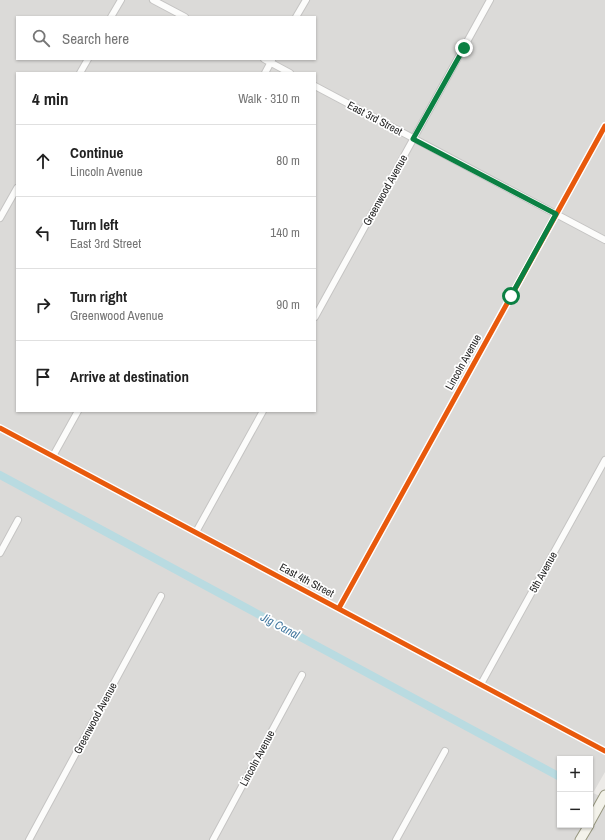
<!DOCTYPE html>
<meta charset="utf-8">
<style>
:root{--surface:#fff;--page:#f2f2f2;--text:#222;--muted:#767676;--line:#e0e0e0}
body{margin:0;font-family:"Archivo Narrow",sans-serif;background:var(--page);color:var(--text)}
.controls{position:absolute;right:12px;bottom:12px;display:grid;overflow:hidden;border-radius:0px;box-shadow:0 1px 3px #0004}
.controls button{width:36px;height:36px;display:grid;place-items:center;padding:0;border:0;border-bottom:1px solid var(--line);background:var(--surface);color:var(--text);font:20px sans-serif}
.stop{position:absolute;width:12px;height:12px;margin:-9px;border:3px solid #0b8043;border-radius:50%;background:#fff}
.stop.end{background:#0b8043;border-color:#fff;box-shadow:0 1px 4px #0008}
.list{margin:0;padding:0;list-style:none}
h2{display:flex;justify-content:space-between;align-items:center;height:52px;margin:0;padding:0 16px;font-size:17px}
h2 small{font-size:13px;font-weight:400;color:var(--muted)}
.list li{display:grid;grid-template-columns:26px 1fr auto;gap:12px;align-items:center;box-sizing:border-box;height:72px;padding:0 16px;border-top:1px solid var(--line)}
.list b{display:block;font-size:15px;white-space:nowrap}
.list p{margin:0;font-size:13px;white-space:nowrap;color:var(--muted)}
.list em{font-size:13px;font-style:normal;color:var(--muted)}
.icon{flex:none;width:22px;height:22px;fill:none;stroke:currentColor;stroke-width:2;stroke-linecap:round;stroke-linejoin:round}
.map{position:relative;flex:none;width:605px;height:840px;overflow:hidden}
.search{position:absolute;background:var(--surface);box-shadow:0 1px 3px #0004;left:16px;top:16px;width:300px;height:44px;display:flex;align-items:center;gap:10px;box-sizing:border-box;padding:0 14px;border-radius:0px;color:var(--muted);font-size:15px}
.panel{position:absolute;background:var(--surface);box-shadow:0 1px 3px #0004;left:16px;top:72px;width:300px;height:340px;border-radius:0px}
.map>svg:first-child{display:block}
.residential{fill:#dbdad8;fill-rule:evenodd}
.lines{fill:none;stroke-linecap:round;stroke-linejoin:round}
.canal{stroke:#b9dbe1;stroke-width:8}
.street-casing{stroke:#c5c4c3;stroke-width:8}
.secondary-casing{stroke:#96967e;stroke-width:11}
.street{stroke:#fcfcfb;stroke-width:6}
.secondary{stroke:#f3f2ea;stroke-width:9}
.cycleway-casing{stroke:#fff;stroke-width:8}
.cycleway{stroke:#e8590c;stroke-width:5}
.route{stroke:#0b8043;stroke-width:5}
.labels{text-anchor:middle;stroke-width:3.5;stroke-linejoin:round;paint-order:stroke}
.street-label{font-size:11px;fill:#1e1e1e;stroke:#fff}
.water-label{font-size:12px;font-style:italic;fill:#43789f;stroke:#fff}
</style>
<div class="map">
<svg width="605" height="840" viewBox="0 0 605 840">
<rect width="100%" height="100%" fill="#eceae7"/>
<!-- residential -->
<path class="residential" d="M0 0H605V772L593 793 600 796 590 814V759H560V825H584L576 840H0ZM17 17H315V59H17ZM17 73H315V411H17Z
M605 803V840H585Z"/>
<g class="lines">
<!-- canal -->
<path class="canal" d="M0 475 560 777"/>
<defs>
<path id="street" d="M153 0 185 17
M111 17 121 0
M296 17 306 0
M264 59 290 73
M80 73 88 59
M265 73 272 60
M315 86 605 240
M0 218 17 188
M315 317 490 0
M0 428 605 751
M53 456 78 411
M196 532 263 411
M0 553 18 520
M339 608 605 126
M481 684 605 460
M29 840 161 596
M213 840 302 675
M396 840 445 751"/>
<path id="secondary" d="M590 822 605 795
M580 840 589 825"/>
</defs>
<!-- street casing -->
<use href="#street" class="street-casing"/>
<!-- secondary casing -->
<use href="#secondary" class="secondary-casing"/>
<!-- street -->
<use href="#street" class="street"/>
<!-- secondary -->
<use href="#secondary" class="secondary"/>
<defs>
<path id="cycleway" d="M0 428 605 751
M339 608 605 126"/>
</defs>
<!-- cycleway casing -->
<use href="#cycleway" class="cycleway-casing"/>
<!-- cycleway -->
<use href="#cycleway" class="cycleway"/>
</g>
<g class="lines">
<!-- route -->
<path class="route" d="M464 48 413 139 556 214 511 296"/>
</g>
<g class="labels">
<!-- street labels -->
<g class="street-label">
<text transform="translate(375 118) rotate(28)" y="4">East 3rd Street</text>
<text transform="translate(385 190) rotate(-61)" y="4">Greenwood Avenue</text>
<text transform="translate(463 362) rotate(-61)" y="4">Lincoln Avenue</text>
<text transform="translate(543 572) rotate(-61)" y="4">5th Avenue</text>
<text transform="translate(307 580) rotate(28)" y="4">East 4th Street</text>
<text transform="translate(95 718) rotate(-62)" y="4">Greenwood Avenue</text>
<text transform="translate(257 758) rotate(-62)" y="4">Lincoln Avenue</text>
</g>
<!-- water labels -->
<g class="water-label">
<text transform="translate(280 626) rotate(28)" y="4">Jig Canal</text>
</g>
</g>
</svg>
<div class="controls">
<button>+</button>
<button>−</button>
</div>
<div class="stop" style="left:511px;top:296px"></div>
<div class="stop end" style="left:464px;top:48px"></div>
<div class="search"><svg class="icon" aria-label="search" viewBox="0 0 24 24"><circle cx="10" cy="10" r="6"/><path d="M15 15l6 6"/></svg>Search here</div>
<section class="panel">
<h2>4 min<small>Walk · 310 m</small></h2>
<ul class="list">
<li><svg class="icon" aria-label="ahead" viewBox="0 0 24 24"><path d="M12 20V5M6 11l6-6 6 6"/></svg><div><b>Continue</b><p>Lincoln Avenue</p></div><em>80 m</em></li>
<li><svg class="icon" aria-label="left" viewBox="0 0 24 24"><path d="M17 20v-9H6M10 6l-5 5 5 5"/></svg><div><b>Turn left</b><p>East 3rd Street</p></div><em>140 m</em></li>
<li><svg class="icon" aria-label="right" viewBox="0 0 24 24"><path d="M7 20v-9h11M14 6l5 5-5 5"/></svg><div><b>Turn right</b><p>Greenwood Avenue</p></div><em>90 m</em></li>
<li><svg class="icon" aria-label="arrive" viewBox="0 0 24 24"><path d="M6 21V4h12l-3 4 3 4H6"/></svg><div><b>Arrive at destination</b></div></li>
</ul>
</section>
</div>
